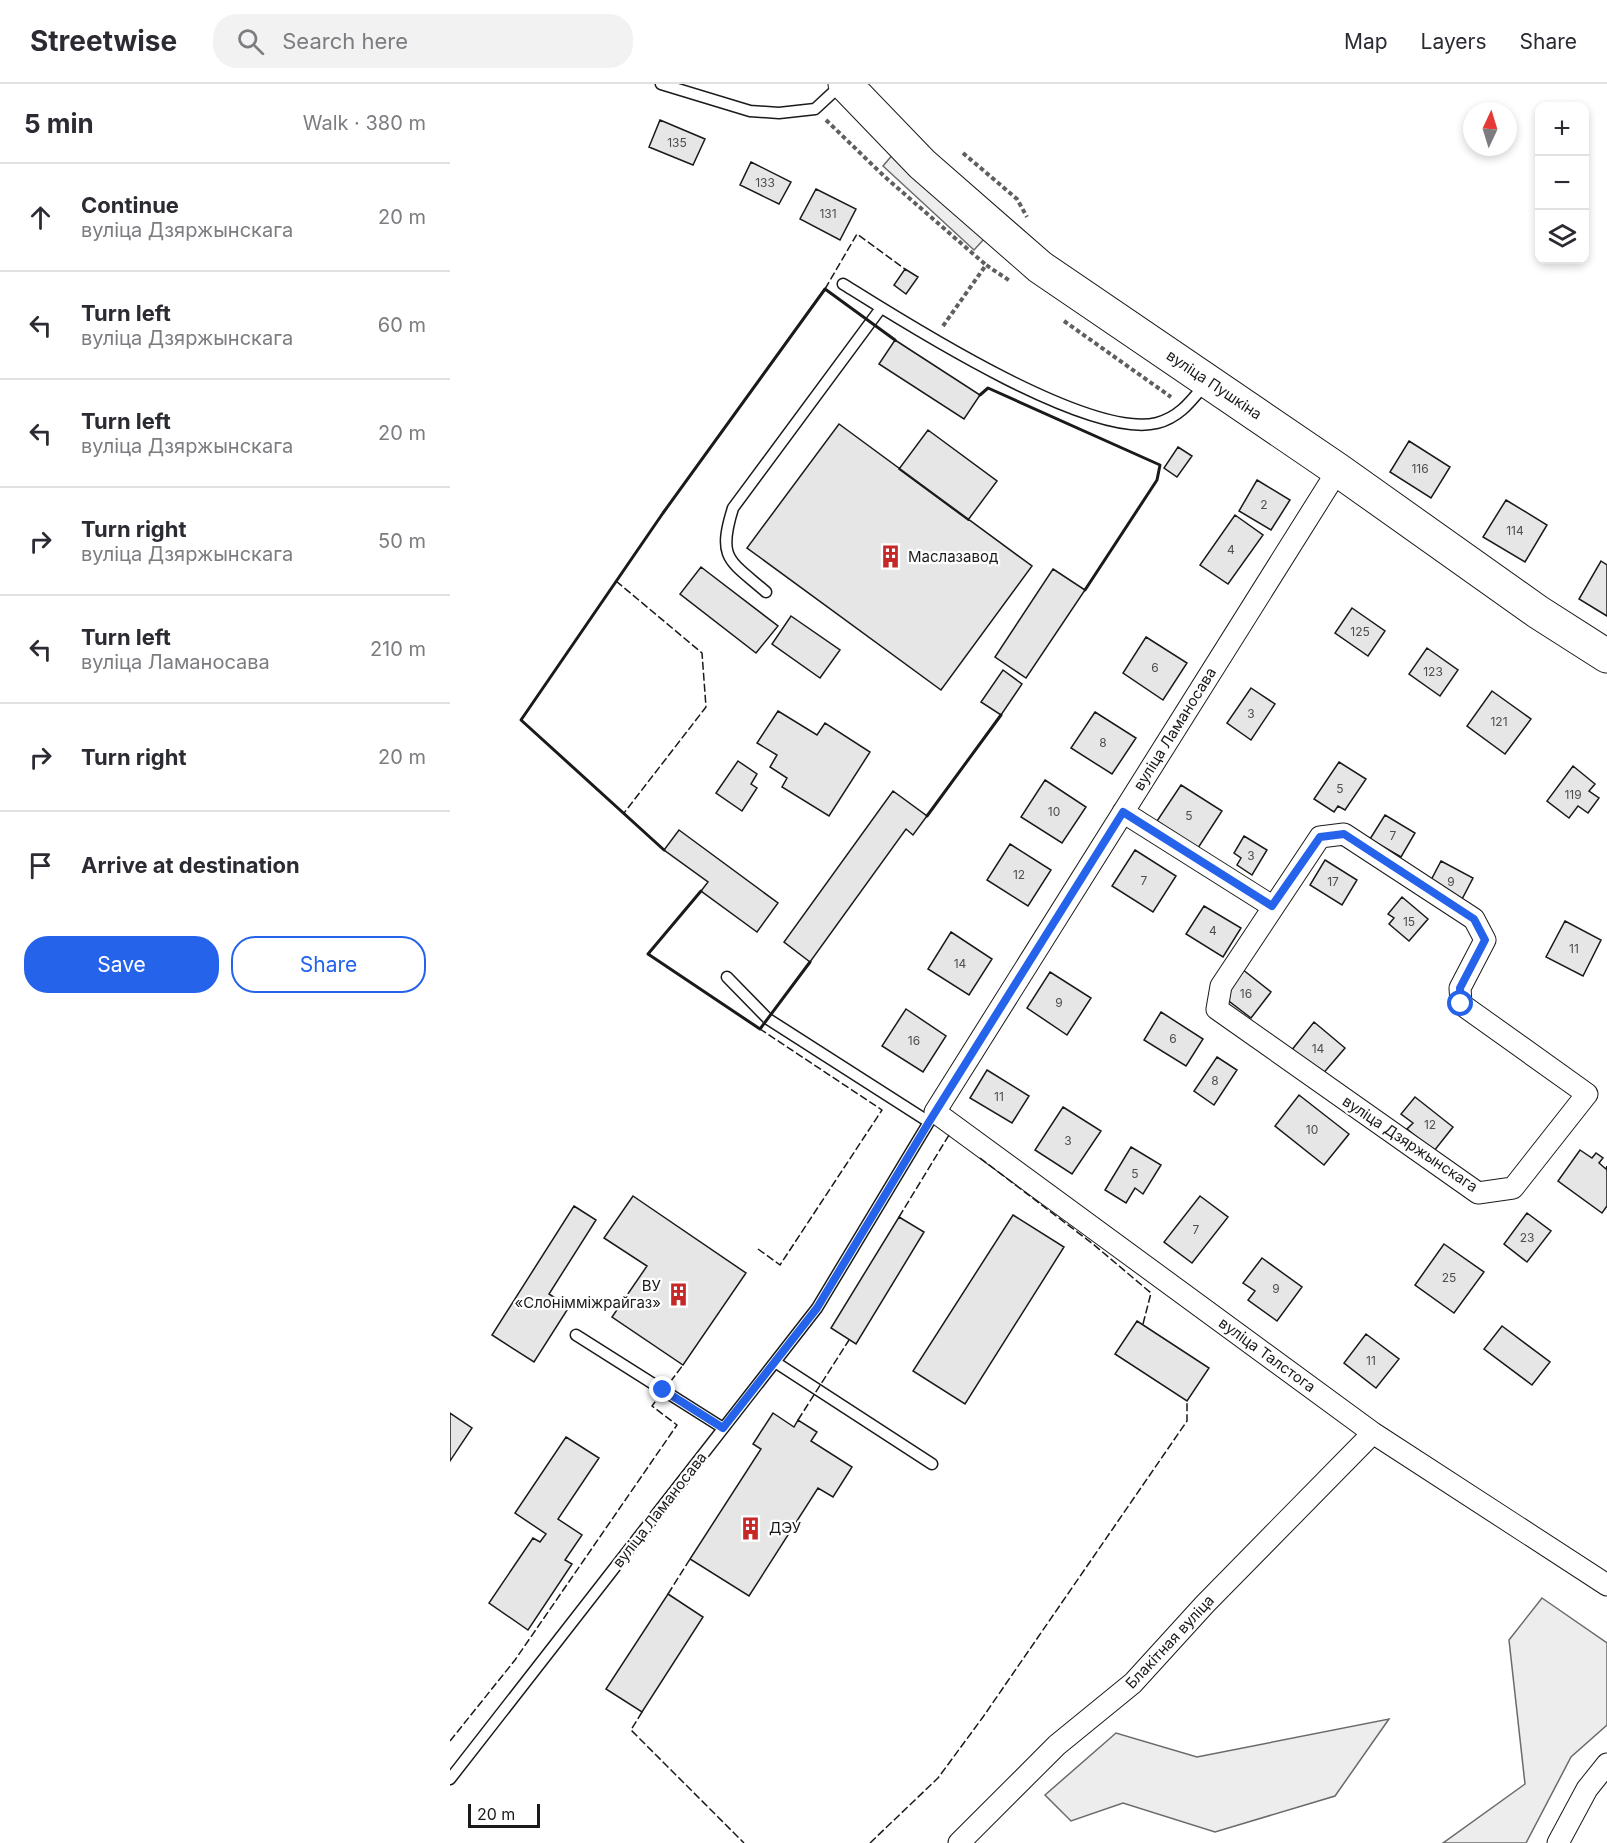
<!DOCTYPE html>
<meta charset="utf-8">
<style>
:root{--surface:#fff;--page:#f2f2f3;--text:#2b2b33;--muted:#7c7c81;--line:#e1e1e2;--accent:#2563eb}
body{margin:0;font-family:Inter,sans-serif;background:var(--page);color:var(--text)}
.controls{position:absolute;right:18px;top:18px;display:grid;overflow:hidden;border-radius:12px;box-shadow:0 3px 9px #0003}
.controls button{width:54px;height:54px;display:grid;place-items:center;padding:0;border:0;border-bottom:2px solid var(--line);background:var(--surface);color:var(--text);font:30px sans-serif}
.compass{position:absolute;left:1013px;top:18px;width:54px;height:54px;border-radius:50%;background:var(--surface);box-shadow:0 3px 9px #0003;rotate:4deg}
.scale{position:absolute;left:18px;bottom:15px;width:72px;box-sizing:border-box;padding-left:6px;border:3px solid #1a1a1a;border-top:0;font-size:16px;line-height:21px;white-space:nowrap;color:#1a1a1a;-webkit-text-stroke:4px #fff;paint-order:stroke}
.stop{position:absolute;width:18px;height:18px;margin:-14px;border:4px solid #2563eb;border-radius:50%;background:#fff}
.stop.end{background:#2563eb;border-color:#fff;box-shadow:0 2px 6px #0008}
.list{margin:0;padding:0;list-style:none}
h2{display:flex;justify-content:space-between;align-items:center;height:78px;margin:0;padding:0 24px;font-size:26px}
h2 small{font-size:20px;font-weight:400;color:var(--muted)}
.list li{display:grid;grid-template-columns:39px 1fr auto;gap:18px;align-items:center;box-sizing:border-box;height:108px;padding:0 24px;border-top:2px solid var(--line)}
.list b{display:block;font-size:22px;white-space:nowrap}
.list p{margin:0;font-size:20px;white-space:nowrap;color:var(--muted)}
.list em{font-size:20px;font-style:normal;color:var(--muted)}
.actions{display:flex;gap:12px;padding:18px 24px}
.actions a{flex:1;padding:14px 0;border:2px solid var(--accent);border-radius:24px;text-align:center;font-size:21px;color:var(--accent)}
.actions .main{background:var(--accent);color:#fff}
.icon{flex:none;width:33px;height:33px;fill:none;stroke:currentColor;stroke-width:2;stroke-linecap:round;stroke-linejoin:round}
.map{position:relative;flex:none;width:1157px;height:1759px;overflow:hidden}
header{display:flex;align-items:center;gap:36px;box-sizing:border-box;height:84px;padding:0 30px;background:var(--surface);border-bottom:2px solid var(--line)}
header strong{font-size:28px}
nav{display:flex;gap:33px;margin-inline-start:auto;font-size:21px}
.search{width:420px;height:54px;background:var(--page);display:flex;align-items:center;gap:15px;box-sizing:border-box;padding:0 21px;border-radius:24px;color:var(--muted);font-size:22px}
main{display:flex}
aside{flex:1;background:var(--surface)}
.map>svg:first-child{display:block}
.built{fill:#ededed;stroke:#6a6a6a;stroke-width:1.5}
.building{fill:#e6e6e6;stroke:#1a1a1a;stroke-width:1.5}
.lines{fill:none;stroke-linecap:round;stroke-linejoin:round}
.service-casing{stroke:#1a1a1a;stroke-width:13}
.minor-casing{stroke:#1a1a1a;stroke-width:23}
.primary-casing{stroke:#1a1a1a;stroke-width:35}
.path{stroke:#5f5f5f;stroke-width:4;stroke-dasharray:4.5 3;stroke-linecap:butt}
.service{stroke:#fff;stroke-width:10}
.minor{stroke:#fff;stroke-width:21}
.primary{stroke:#fff;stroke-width:33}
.fence{stroke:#1a1a1a;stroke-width:1.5;stroke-dasharray:8 3;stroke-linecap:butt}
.wall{stroke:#1a1a1a;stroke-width:3}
.route{stroke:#2563eb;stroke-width:8}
.labels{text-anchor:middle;stroke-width:4.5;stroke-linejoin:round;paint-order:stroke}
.number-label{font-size:12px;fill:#4d4d4d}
.street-label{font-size:15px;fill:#1a1a1a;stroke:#fff}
.poi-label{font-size:15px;fill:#1a1a1a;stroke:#fff;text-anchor:start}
</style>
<header>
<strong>Streetwise</strong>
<div class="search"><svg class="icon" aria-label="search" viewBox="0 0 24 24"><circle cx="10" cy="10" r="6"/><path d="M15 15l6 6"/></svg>Search here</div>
<nav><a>Map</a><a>Layers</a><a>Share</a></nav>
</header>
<main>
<aside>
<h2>5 min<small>Walk · 380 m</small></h2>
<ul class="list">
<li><svg class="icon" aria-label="ahead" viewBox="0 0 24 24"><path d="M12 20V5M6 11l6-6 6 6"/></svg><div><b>Continue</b><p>вуліца Дзяржынскага</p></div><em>20 m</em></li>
<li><svg class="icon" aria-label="left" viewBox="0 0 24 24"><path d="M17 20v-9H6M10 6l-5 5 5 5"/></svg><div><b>Turn left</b><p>вуліца Дзяржынскага</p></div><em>60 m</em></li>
<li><svg class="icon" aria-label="left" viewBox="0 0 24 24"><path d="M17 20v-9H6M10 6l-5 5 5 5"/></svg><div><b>Turn left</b><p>вуліца Дзяржынскага</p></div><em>20 m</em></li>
<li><svg class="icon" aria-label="right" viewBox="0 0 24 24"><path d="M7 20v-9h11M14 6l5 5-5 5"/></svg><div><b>Turn right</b><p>вуліца Дзяржынскага</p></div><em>50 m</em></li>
<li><svg class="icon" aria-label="left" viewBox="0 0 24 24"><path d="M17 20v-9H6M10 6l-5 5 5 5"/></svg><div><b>Turn left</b><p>вуліца Ламаносава</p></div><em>210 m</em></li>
<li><svg class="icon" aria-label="right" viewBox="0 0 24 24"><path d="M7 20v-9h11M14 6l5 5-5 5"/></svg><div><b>Turn right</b></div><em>20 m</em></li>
<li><svg class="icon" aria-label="arrive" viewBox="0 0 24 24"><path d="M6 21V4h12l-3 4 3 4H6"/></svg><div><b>Arrive at destination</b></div></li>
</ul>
<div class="actions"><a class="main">Save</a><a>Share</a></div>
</aside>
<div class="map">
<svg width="1157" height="1759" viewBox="0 0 1157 1759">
<rect width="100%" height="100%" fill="#fff"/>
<!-- built -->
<path class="built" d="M444 69 535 154 524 166 433 82Z
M1092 1514 1157 1559V1641L1121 1673 1076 1759H993L1075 1700 1059 1556Z
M939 1635 885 1712 765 1748 673 1719 621 1737 595 1711 666 1649 747 1673Z"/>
<!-- building -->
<path class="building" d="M210 36 255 55 243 81 199 63Z
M301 78 341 98 329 120 290 101Z
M366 105 406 125 390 156 350 135Z
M455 185 468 193 456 210 444 201Z
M445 256 530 311 514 335 429 280Z
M389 340 582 482 491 606 297 464Z
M478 346 547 397 518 436 449 385Z
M959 357 1000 383 981 414 940 388Z
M728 363 742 372 727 393 714 384Z
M807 396 840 416 821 446 789 427Z
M1056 416 1097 441 1075 478 1033 453Z
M785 431 813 451 778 500 750 481Z
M1151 477 1157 481V532L1129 515Z
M251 483 328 542 306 569 230 510Z
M603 485 635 506 576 594 545 573Z
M902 524 935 547 918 572 885 549Z
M341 532 390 566 370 594 322 560Z
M696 553 737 579 713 616 673 589Z
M977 564 1008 586 990 612 959 590Z
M553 586 572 600 551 631 531 618Z
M801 604 825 620 801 656 777 639Z
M1042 607 1081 635 1055 670 1017 642Z
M328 627 367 651 375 639 420 668 379 732 332 703 337 694 320 683 327 671 307 659Z
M645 628 686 654 662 690 621 664Z
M288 677 307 690 301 700 307 704 292 727 266 709Z
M889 678 916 695 895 726 888 722 884 728 864 715Z
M1123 682 1145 700 1139 707 1149 714 1138 729 1128 722 1119 734 1097 717Z
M595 696 636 723 612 759 571 733Z
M731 701 772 727 748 764 707 737Z
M443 707 477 732 463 751 456 745 360 878 334 858Z
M935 731 965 749 951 773 920 755Z
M229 746 328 819 307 848 251 807 258 798 214 766Z
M794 752 817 766 802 791 787 781 791 774 784 769Z
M560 760 601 786 578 822 537 796Z
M685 766 726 792 703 828 662 802Z
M875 776 907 796 892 821 860 801Z
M991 777 1023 794 1010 819 978 802Z
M952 813 978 835 959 857 939 840 944 834 938 830Z
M754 822 791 844 773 873 736 850Z
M1115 837 1151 856 1133 892 1096 873Z
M501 848 542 875 519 911 478 885Z
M792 885 821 908 801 934 771 911Z
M600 888 641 914 617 951 577 924Z
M456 925 496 952 473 988 432 962Z
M711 928 753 955 736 982 694 956Z
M864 938 895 964 871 992 841 967Z
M767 973 787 986 764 1021 744 1007Z
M537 986 579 1012 562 1039 520 1014Z
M849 1011 899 1050 874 1081 825 1042Z
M965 1013 1003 1043 984 1067 957 1045 963 1039 951 1030Z
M613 1023 651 1047 622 1090 585 1066Z
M681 1063 711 1081 693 1110 685 1104 676 1119 655 1106Z
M1130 1066 1142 1074 1146 1069 1153 1074 1149 1079 1156 1085 1157 1082V1122L1152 1129 1108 1097Z
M183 1112 296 1189 233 1281 162 1233 197 1182 154 1154Z
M750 1112 778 1133 742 1179 714 1158Z
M124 1122 146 1136 99 1210 119 1223 84 1278 42 1251Z
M1077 1129 1101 1147 1077 1178 1054 1160Z
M563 1131 614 1163 515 1320 463 1287Z
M449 1133 474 1148 406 1260 381 1244Z
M994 1160 1034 1188 1004 1229 965 1201Z
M812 1174 852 1203 827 1237 798 1216 805 1207 793 1199Z
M687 1237 759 1284 737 1317 665 1270Z
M1052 1242 1100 1278 1082 1301 1034 1265Z
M916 1250 949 1275 926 1304 894 1279Z
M0 1329 22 1344 0 1377Z
M323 1329 344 1343 348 1336 367 1348 361 1357 402 1383 383 1413 368 1404 299 1512 240 1475 311 1365 303 1360Z
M116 1353 149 1374 108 1435 132 1451 115 1476 122 1480 78 1546 39 1519 83 1454 90 1458 96 1450 65 1429Z
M218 1510 253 1533 192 1628 156 1605Z"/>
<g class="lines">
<defs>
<path id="service" d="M211 0 300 27 329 29 365 25 392 0
M393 200C454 238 638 356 707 339 730 333 741 317 756 299
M316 508C279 476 267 475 283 424L431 224
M277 893 318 935 479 1038
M126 1251 273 1344
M325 1278 482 1380
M0 1695 367 1224 485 1028"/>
<path id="minor" d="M888 386 485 1028 923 1349 1157 1501
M673 728 822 822
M894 750 1024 835 1035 856 1010 904 1011 920 1137 1010 1063 1104 1028 1109 767 925 771 902 870 753Z
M509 1759 607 1661 683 1599 755 1520 923 1349
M1108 1759 1137 1705 1157 1680"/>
<path id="primary" d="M395 0 472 80 590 183 888 386 1088 528 1157 572"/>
</defs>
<!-- service casing -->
<use href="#service" class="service-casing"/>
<!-- minor casing -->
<use href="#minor" class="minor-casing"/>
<!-- primary casing -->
<use href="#primary" class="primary-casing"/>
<!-- path -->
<path class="path" d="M376 36 435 93 536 181
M513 69 567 115 577 133
M614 237 721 313
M493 242 536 181 560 197"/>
<!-- service -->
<use href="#service" class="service"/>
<!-- minor -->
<use href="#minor" class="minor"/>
<!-- primary -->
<use href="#primary" class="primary"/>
<!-- fence -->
<path class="fence" d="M375 205 407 150 455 185
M166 497 252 569 256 623 174 729
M530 1074 643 1160 701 1209 693 1240
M449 1133 499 1051 501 1052
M308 1165 330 1181 432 1026 310 945
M348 1336 399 1256
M218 1510 240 1475
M192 1628 181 1646 294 1759
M0 1657 65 1576 227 1341 202 1322 233 1281
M420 1759 488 1694 533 1633 737 1337V1317"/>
<!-- wall -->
<path class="wall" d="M530 311 538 304 710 381 707 396 635 506
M477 732 551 631
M214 766 71 636 213 429 375 205 445 256
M251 807 198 870 310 945 360 878"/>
</g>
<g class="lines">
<!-- route -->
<path class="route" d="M213 1306 273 1344 367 1224 479 1038 673 728 822 822 870 753 894 750 1024 835 1035 856 1010 904 1011 920"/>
</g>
<!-- icons -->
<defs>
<symbol id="building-bare" viewBox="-9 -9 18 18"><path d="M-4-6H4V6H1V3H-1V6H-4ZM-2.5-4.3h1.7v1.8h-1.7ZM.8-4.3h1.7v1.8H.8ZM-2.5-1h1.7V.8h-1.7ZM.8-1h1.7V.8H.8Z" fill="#c62828" stroke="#fff" stroke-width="2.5" paint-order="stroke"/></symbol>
</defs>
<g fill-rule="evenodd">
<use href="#building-bare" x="424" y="456" width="33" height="33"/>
<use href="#building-bare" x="212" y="1194" width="33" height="33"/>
<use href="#building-bare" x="284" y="1428" width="33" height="33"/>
</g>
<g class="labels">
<!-- number labels -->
<g class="number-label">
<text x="227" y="63">135</text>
<text x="315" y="103">133</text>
<text x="378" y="134">131</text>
<text x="970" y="389">116</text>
<text x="814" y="425">2</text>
<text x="1065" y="451">114</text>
<text x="781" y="470">4</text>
<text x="910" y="552">125</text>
<text x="705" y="588">6</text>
<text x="983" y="592">123</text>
<text x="801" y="634">3</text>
<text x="1049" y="642">121</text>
<text x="653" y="663">8</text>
<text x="890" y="709">5</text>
<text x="1123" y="715">119</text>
<text x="604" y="732">10</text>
<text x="739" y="736">5</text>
<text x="943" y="756">7</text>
<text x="801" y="776">3</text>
<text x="569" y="795">12</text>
<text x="694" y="801">7</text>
<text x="883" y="802">17</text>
<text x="1001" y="802">9</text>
<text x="959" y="842">15</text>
<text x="763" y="851">4</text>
<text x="1124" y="869">11</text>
<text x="510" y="884">14</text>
<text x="796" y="914">16</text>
<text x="609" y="923">9</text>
<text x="723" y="959">6</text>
<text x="464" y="961">16</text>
<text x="868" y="969">14</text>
<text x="765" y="1001">8</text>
<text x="549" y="1017">11</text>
<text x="980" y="1045">12</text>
<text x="862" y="1050">10</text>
<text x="618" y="1061">3</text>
<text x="685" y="1094">5</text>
<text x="746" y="1150">7</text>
<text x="1077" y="1158">23</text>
<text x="999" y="1198">25</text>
<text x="826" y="1209">9</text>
<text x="921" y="1281">11</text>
</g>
<!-- street labels -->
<g class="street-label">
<text transform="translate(764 301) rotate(34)" y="5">вуліца Пушкіна</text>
<text transform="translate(725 645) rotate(-58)" y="5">вуліца Ламаносава</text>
<text transform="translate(960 1060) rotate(34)" y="5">вуліца Дзяржынскага</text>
<text transform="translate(817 1271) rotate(36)" y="5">вуліца Талстога</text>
<text transform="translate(210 1426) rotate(-52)" y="5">вуліца Ламаносава</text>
<text transform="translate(720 1558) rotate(-47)" y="5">Блакітная вуліца</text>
</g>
<!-- poi labels -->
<g class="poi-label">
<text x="458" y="478">Маслазавод</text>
<text x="211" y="1207" text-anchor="end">ВУ<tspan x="211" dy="17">«Слонімміжрайгаз»</tspan></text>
<text x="319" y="1449">ДЭУ</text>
</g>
</g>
</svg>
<div class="controls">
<button>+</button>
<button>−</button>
<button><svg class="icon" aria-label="layers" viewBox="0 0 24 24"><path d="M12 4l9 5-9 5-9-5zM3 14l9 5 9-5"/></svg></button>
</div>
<svg class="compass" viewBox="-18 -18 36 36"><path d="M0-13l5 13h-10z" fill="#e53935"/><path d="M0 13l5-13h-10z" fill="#7c7c81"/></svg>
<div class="scale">20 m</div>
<div class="stop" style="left:1011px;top:920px"></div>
<div class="stop end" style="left:213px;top:1306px"></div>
</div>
</main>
